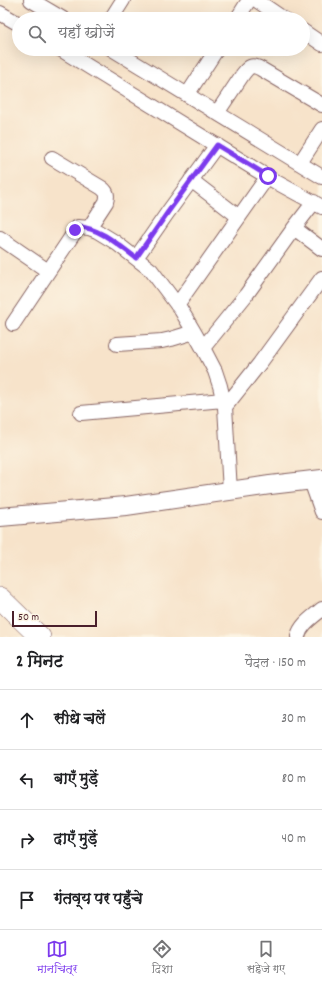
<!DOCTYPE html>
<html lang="hi">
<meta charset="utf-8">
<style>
:root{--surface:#fff;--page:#f2f2f2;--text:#202124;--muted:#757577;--line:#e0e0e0;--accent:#7c3aed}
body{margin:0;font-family:Dekko,"Playpen Sans Deva",sans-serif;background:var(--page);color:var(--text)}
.scale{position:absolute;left:12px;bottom:10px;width:85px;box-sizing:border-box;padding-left:4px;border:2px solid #4a1f2b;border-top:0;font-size:11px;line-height:14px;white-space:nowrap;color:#4a1f2b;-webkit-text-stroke:3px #fcf5e5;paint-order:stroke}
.stop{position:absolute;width:12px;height:12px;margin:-9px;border:3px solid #7c3aed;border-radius:50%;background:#fff}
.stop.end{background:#7c3aed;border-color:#fff;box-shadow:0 1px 4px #0008}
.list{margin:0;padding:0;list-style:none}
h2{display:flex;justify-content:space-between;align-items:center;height:52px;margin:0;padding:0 16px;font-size:17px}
h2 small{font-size:13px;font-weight:400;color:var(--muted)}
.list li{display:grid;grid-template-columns:26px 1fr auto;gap:12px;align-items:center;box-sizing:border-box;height:60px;padding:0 16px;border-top:1px solid var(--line)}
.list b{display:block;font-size:15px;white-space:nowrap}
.list em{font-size:13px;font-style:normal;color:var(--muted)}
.icon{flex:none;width:22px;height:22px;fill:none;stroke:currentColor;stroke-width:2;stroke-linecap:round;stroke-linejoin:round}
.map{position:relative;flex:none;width:322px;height:637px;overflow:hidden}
.search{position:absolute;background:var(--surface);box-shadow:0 4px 16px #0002;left:12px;right:12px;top:12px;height:44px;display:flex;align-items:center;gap:10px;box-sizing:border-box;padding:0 14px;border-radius:22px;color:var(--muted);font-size:15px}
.sheet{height:292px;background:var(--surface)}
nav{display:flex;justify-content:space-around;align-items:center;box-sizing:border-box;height:56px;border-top:1px solid var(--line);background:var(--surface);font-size:11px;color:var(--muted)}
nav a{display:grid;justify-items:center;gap:2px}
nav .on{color:var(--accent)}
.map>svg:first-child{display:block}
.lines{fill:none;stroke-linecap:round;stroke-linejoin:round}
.minor-casing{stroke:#876463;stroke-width:16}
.major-casing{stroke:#876463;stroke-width:20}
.highway-casing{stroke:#876463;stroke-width:22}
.minor{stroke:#fff;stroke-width:14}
.major{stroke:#fff;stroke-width:18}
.highway{stroke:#fff;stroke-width:21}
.route{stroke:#7c3aed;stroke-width:5}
</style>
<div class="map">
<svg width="322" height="637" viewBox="0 0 322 637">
<rect width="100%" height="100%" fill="#fcf5e5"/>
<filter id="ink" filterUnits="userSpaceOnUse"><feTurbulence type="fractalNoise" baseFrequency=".025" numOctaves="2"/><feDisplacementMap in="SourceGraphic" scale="8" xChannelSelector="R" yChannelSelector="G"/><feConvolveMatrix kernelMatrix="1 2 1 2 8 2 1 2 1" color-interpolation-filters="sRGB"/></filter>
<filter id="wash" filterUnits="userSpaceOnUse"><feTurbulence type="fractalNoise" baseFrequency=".012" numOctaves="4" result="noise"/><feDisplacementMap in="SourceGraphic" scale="16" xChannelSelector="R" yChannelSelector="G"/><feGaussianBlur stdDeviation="0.9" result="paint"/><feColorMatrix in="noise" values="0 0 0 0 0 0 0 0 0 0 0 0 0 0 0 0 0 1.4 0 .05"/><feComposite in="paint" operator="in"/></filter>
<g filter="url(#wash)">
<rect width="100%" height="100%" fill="#f7e3ca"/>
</g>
<g filter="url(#ink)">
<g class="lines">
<defs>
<path id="minor" d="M31 0 63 19
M256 0 284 19
M0 13 19 24
M111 19 123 0
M237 19 249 0
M303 31 322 44
M60 49 276 182 322 207
M112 49 322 177
M187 95 217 49
M217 113 243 74C249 66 252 64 261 69L322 105
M52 158 102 188C107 192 108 195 106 202L89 228
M300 163 322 129
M191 180 239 217
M294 228 322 249
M0 238 48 271
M136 258 168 212 217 145
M177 305 268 176
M13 324 78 227 89 228 97 231 115 242 151 270 181 310 194 332 203 348 215 371 220 386 225 407 230 491
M117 344 162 341 171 339 194 332
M203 348 246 295 294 228 314 202
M225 407 260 363 322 278
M81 413 223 400
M311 481 322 512
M298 637V636C301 624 313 617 322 609"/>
<path id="major" d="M0 517 126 506 270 485 322 479"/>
<path id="highway" d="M0 598 40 637"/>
</defs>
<!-- minor casing -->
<use href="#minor" class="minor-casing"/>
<!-- major casing -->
<use href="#major" class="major-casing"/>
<!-- highway casing -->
<use href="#highway" class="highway-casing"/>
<!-- minor -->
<use href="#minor" class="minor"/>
<!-- major -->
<use href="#major" class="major"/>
<!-- highway -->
<use href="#highway" class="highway"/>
</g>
</g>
<g class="lines" filter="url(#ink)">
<!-- route -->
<path class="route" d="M75 230 78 227C99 227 120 246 136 258L168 212 217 145 268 176"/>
</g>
</svg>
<div class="scale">50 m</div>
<div class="stop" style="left:268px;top:176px"></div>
<div class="stop end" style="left:75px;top:230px"></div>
<div class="search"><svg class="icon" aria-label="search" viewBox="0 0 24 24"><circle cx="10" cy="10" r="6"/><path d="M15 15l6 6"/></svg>यहाँ खोजें</div>
</div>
<section class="sheet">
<h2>2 मिनट<small>पैदल · 150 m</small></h2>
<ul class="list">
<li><svg class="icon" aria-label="ahead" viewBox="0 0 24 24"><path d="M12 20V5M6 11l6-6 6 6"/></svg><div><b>सीधे चलें</b></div><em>30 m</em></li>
<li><svg class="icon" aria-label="left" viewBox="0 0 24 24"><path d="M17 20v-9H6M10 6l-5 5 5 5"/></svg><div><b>बाएँ मुड़ें</b></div><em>80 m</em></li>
<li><svg class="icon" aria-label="right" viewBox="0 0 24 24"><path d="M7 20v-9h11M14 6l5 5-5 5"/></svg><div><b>दाएँ मुड़ें</b></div><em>40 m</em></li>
<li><svg class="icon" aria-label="arrive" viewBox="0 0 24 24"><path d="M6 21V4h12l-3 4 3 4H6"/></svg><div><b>गंतव्य पर पहुँचे</b></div></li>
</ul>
</section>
<nav>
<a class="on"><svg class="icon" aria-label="map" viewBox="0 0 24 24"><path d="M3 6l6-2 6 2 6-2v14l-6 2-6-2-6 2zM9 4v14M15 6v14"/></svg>मानचित्र</a>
<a><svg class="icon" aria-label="directions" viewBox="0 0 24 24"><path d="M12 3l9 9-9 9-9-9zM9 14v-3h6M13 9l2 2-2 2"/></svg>दिशा</a>
<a><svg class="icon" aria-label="saved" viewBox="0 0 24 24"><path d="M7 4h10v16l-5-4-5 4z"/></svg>सहेजे गए</a>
</nav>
